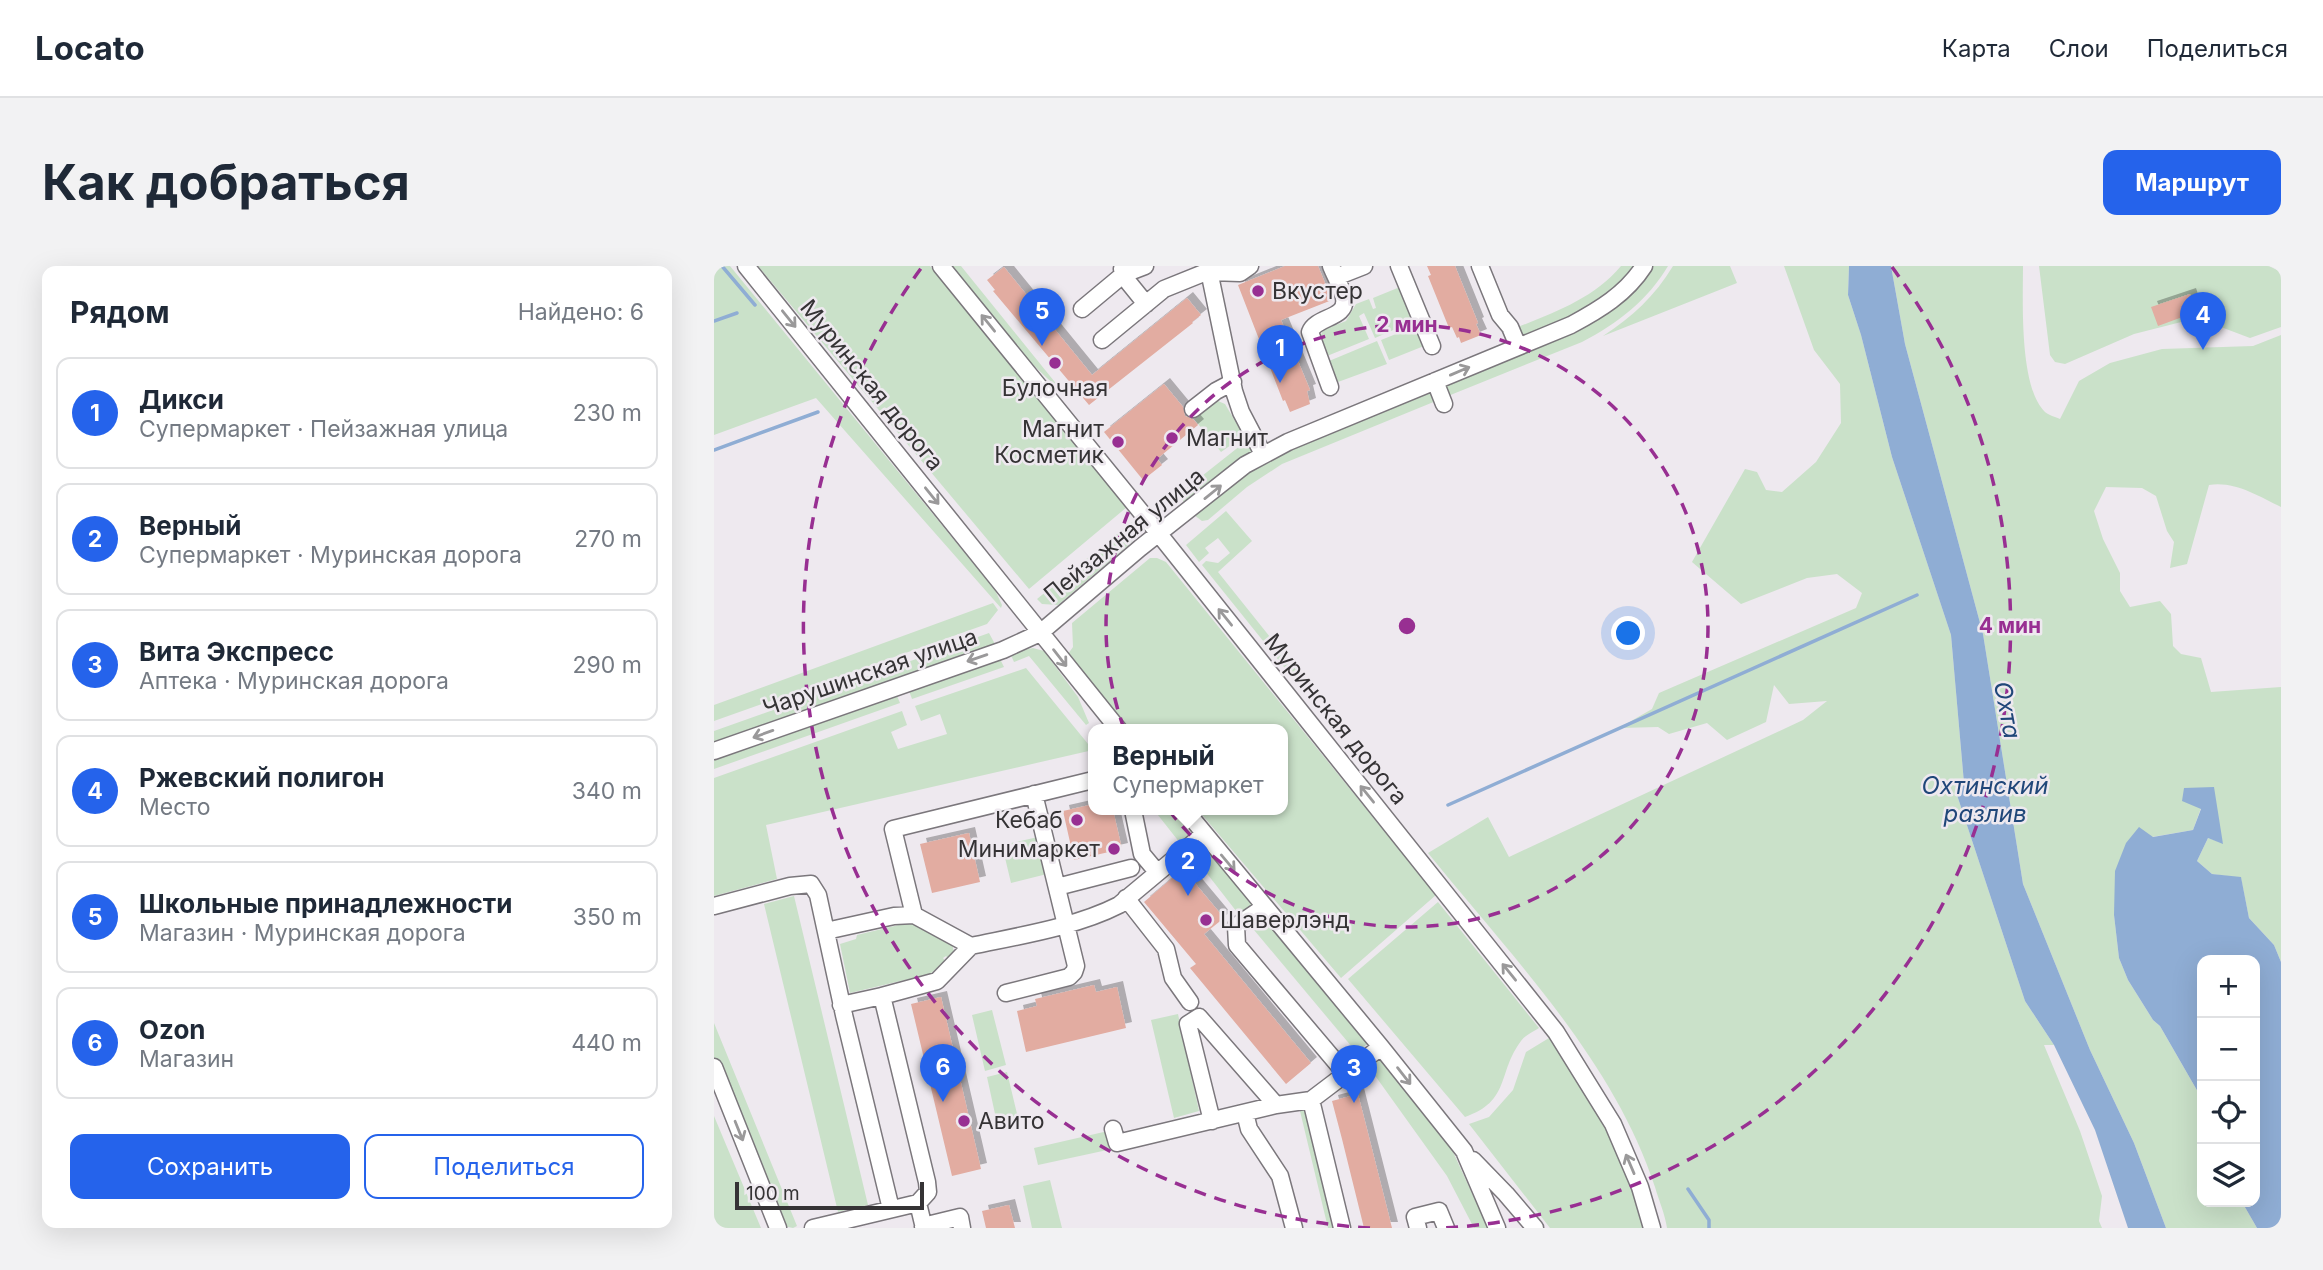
<!DOCTYPE html>
<html lang="ru">
<meta charset="utf-8">
<style>
:root{--surface:#fff;--page:#f2f2f3;--text:#1f2937;--muted:#747a83;--line:#e0e1e3;--accent:#2563eb}
body{margin:0;font-family:Inter,sans-serif;background:var(--page);color:var(--text)}
.controls{position:absolute;right:21px;bottom:21px;display:grid;overflow:hidden;border-radius:14px;box-shadow:0 7px 28px #0002}
.controls button{width:63px;height:63px;display:grid;place-items:center;padding:0;border:0;border-bottom:2px solid var(--line);background:var(--surface);color:var(--text);font:35px sans-serif}
.scale{position:absolute;left:21px;bottom:18px;width:189px;box-sizing:border-box;padding-left:7px;border:4px solid #353335;border-top:0;font-size:19px;line-height:24px;white-space:nowrap;color:#353335;-webkit-text-stroke:5px #eee9ef;paint-order:stroke}
.you{position:absolute;left:915px;top:368px;width:24px;height:24px;margin:-18px;border:5px solid #fff;border-radius:50%;background:#1a73e8;box-shadow:0 0 0 10px #1a73e833}
.badge{display:grid;place-items:center;width:46px;height:46px;border-radius:50%;background:var(--accent);color:#fff;font-size:23px;font-weight:700}
.pin{position:absolute;translate:-50% -58px;filter:drop-shadow(0 2px 4px #0008)}
.pin::after{content:'';position:absolute;top:37px;width:24px;height:21px;background:inherit;clip-path:polygon(0 0,100% 0,50% 100%)}
.popup{position:absolute;left:374px;top:458px;width:200px;height:91px;box-sizing:border-box;display:grid;place-content:center;border-radius:14px;background:var(--surface);filter:drop-shadow(0 2px 5px #0005);font-size:23px;white-space:nowrap;color:var(--muted)}
.popup b{font-size:26px;color:var(--text)}
.popup::after{content:'';position:absolute;left:50%;top:100%;margin-left:-14px;border:14px solid transparent;border-top-color:var(--surface)}
.list{margin:0;padding:0;list-style:none}
h2{display:flex;justify-content:space-between;align-items:center;height:91px;margin:0;padding:0 28px;font-size:30px}
h2 small{font-size:23px;font-weight:400;color:var(--muted)}
.list li{display:grid;grid-template-columns:46px 1fr auto;gap:21px;align-items:center;box-sizing:border-box;height:112px;margin:0 14px 14px;padding:0 14px;border:2px solid var(--line);border-radius:14px}
.list b{display:block;font-size:26px;white-space:nowrap}
.list p{margin:0;font-size:23px;white-space:nowrap;color:var(--muted)}
.list em{font-size:23px;font-style:normal;color:var(--muted)}
.actions{display:flex;gap:14px;padding:21px 28px}
.actions a{flex:1;padding:16px 0;border:2px solid var(--accent);border-radius:14px;text-align:center;font-size:24px;color:var(--accent)}
.actions .main{background:var(--accent);color:#fff}
.icon{flex:none;width:38px;height:38px;fill:none;stroke:currentColor;stroke-width:2;stroke-linecap:round;stroke-linejoin:round}
.map{position:relative;flex:none;width:1567px;height:962px;overflow:hidden;border-radius:14px}
header{display:flex;align-items:center;gap:42px;box-sizing:border-box;height:98px;padding:0 35px;background:var(--surface);border-bottom:2px solid var(--line)}
header strong{font-size:33px}
nav{display:flex;gap:38px;margin-inline-start:auto;font-size:24px}
.intro{display:flex;align-items:center;justify-content:space-between;box-sizing:border-box;height:168px;padding:0 42px}
h1{margin:0;font-size:49px}
.button{padding:18px 32px;border-radius:14px;background:var(--accent);color:#fff;font-size:24px;font-weight:700}
main{display:flex;gap:42px;padding:0 42px}
aside{flex:1;background:var(--surface);border-radius:14px;box-shadow:0 7px 28px #0002}
.map>svg:first-child{display:block}
.green{fill:#cae1c9}
.water{fill:#8fadd4}
.lines{fill:none;stroke-linecap:round;stroke-linejoin:round}
.stream{stroke:#8fadd4;stroke-width:3.5}
.building{fill:#e2aca1;filter:url(#shadow)}
.minor-casing{stroke:#7b777c;stroke-width:19}
.minor{stroke:#fff;stroke-width:16}
.oneway{stroke:#9a999a}
.ring{fill:none;stroke:#982f92;stroke-width:3.5;stroke-dasharray:12 9}
.poi-dot{fill:#982f92;stroke:#eee9ef;stroke-width:2.5}
.labels{text-anchor:middle;stroke-width:5;stroke-linejoin:round;paint-order:stroke}
.poi-label{font-size:23px;fill:#353335;stroke:#eee9ef;text-anchor:start}
.street-label{font-size:23px;fill:#353335;stroke:#eee9ef}
.water-label{font-size:24px;font-style:italic;fill:#204779;stroke:#eee9ef}
.centre{fill:#982f92;stroke:#eee9ef;stroke-width:3.5}
.ring-label{font-size:21px;text-anchor:middle;font-weight:bold;fill:#982f92;stroke:#eee9ef;stroke-width:5;stroke-linejoin:round;paint-order:stroke}
</style>
<header>
<strong>Locato</strong>
<nav><a>Карта</a><a>Слои</a><a>Поделиться</a></nav>
</header>
<div class="intro"><h1>Как добраться</h1><a class="button">Маршрут</a></div>
<main>
<aside>
<h2>Рядом<small>Найдено: 6</small></h2>
<ul class="list">
<li><span class="badge">1</span><div><b>Дикси</b><p>Супермаркет · Пейзажная улица</p></div><em>230 m</em></li>
<li><span class="badge">2</span><div><b>Верный</b><p>Супермаркет · Муринская дорога</p></div><em>270 m</em></li>
<li><span class="badge">3</span><div><b>Вита Экспресс</b><p>Аптека · Муринская дорога</p></div><em>290 m</em></li>
<li><span class="badge">4</span><div><b>Ржевский полигон</b><p>Место</p></div><em>340 m</em></li>
<li><span class="badge">5</span><div><b>Школьные принадлежности</b><p>Магазин · Муринская дорога</p></div><em>350 m</em></li>
<li><span class="badge">6</span><div><b>Ozon</b><p>Магазин</p></div><em>440 m</em></li>
</ul>
<div class="actions"><a class="main">Сохранить</a><a>Поделиться</a></div>
</aside>
<div class="map">
<svg width="1567" height="962" viewBox="0 0 1567 962">
<defs>
<filter id="shadow"><feDropShadow dx="6" dy="-6" stdDeviation="0" flood-color="#0004"/></filter>
</defs>
<rect width="100%" height="100%" fill="#eee9ef"/>
<!-- green -->
<path class="green" d="M0 0H16L281 324 288 339 287 342 102 132 0 169Z
M44 0H216L413 241 315 323Z
M238 0H247L353 131 313 93Z
M907 0H921C893 36 853 52 812 70L807 68 804 61C842 46 880 32 907 0Z
M939 0H954C934 34 903 58 868 76L734 130 731 122 734 116 927 17Z
M959 0H1016L1023 17 889 70C918 51 941 30 959 0Z
M1070 0H1135L1134 29 1147 69 1178 191 1237 369 1250 517 1243 529 1311 735 1340 779H1330L1366 865 1388 930 1385 955 1388 962H953C951 948 945 935 941 921 899 793 797 690 714 587L774 551 795 591 1089 454 1113 435 1075 438 1060 419 1052 456 1013 474 993 457 955 468 944 461 905 462 938 443 945 427 1142 342 1148 327 1123 308 1093 312 1027 338 978 296 1031 203 1043 206 1052 224 1068 226 1102 196 1127 157 1126 118 1100 84Z
M1177 0H1309C1309 35 1305 121 1331 146 1334 149 1342 151 1346 153L1365 115 1396 97 1448 83 1539 80 1567 69V241C1544 230 1521 215 1495 219L1473 298 1456 302 1460 276 1453 265 1442 230 1428 222 1392 221 1380 245 1389 273 1406 307V325L1416 341 1446 335 1457 348 1459 380 1467 388 1487 392 1497 426 1567 421V696L1560 679 1535 652 1527 612 1498 608 1483 595 1494 572 1509 577 1487 542 1479 564 1438 571 1400 649 1405 692 1414 714 1439 754 1446 760 1488 833V936H1528L1543 962H1452L1420 877 1376 784 1309 618 1269 368 1191 78Z
M1325 0H1555L1567 6V61L1536 72 1483 52 1420 68 1351 98 1341 96 1336 89Z
M686 21 700 55 661 72 650 47 645 50 655 73 613 90 606 72 609 64 632 55 642 38 655 33 659 43 662 42 659 32Z
M702 60 710 80 675 94 667 74Z
M663 75 673 98 624 116 615 95Z
M712 125 718 127 722 135 568 198 533 221 494 254 488 255 480 249 526 212 564 188Z
M504 135 511 138 530 170 507 186 480 153Z
M536 172 539 181 537 187 472 239 469 235V225Z
M512 245 538 275 504 306 584 406 578 411 488 299 492 295 504 297 516 287 504 272 491 282 495 287 485 296 472 279Z
M418 256 421 269 417 277 344 339 328 338 323 333Z
M436 292H443L452 296 722 629 627 712 484 544H568V464H417L354 388 359 381 358 357Z
M279 337 284 344 273 358 0 455V439Z
M275 367 282 380 0 480V465Z
M319 382 330 385 364 431 375 457 372 459 315 390 300 396 296 387Z
M285 391 290 401 198 433 194 422Z
M312 402 379 484 52 559 63 613 0 630V512L188 445 193 459 177 466 184 483 233 468 226 448 207 455 201 440Z
M181 425 186 437 0 503V489Z
M440 544H457L477 568 466 577Z
M324 571 333 608 297 617 288 579Z
M489 577 539 640 526 650 477 587Z
M80 630 154 939 124 946 50 638Z
M724 636 825 762C819 766 811 769 807 775 783 807 797 835 751 851L634 713Z
M547 648 654 777 643 787 535 658Z
M197 656 237 674 240 686 234 692 232 690 229 692 231 695 216 708 136 727 126 678 142 673 143 669Z
M278 744 292 799 271 805 258 749Z
M464 748 485 845 460 852 437 754Z
M0 757 83 960 79 962 70 960 0 792Z
M835 772C878 834 911 888 929 962H836L755 858 775 851 799 824 812 786Z
M664 788 734 875 774 962H760L733 910 652 797Z
M293 806 304 852 283 857 273 811Z
M590 844 593 847 621 962H614L586 845Z
M0 850 47 962H0Z
M394 865 398 883 324 899 320 882Z
M336 914 348 962H318L309 920Z"/>
<!-- water -->
<path class="water" d="M1135 0H1177L1191 78 1269 368 1309 618 1376 784 1420 877 1452 962H1414L1381 864 1340 779 1311 735 1243 529 1250 517 1237 369 1178 191 1147 69 1134 29Z
M1500 521 1509 578 1494 572 1483 595 1498 608 1527 611 1535 652 1560 679 1567 696V962H1543L1528 936H1541V694H1488V833L1446 760 1439 754 1414 714 1405 692 1400 649 1401 605 1412 577 1425 561 1439 571 1479 564 1487 543 1468 535 1470 522Z"/>
<g class="lines">
<!-- stream -->
<path class="stream" d="M8 0 41 39
M0 55 23 47
M0 184 104 146
M734 539 1203 329
M974 923 995 954V962"/>
</g>
<!-- building -->
<path class="building" d="M571 0H604L618 34 567 54 596 124 593 125 596 138 576 146 571 134 569 135 524 19Z
M713 0H741L764 57 762 58 767 69 747 77 745 71 743 72 738 61 735 62 714 10 717 9Z
M290 1 378 109 473 32 487 49 478 56 479 57 375 139 279 25 281 24 273 14Z
M1476 28 1482 46 1444 60 1437 41Z
M450 118 469 141 471 150 479 153 484 159 443 193 448 199 429 214 390 166Z
M380 538V544H399L408 583 360 594 349 545Z
M255 567 266 616 218 627 206 578Z
M469 603 510 652 490 668 597 797 572 818 476 702 482 698 430 636Z
M380 719 382 726 403 721 412 762 312 786 303 745 323 740 321 733Z
M227 731 267 903 238 910 197 738Z
M644 828 678 962H650L628 873 618 835Z
M295 939 301 962H272L268 945Z"/>
<g class="lines">
<defs>
<path id="minor" d="M32 0 405 464
M227 0 445 268 842 766 899 858 926 921 938 962
M494 0 520 125 527 146 549 188
M685 0 718 80
M766 0 786 49 796 61 804 80
M408 3 415 17 432 38
M496 6 526 7 536 0
M622 11 650 0
M368 43 410 8 431 0
M388 74 450 23 507 0
M721 115 730 138
M616 121 596 66C602 50 634 53 630 32 628 22 621 10 617 0
M479 143 502 125 519 116
M0 485 289 384 326 367 426 282 531 199 574 176 857 59C885 44 912 28 930 0
M419 544 428 588 443 606
M471 544 667 781 750 885 783 962
M343 621 417 602
M412 632 452 683 459 712 476 736
M0 640 76 620 97 618 104 629 130 749 177 943
M550 641 522 660 523 679 632 808
M200 649 179 563 379 514
M112 665 180 650 200 649 257 680C304 670 362 661 405 639L490 568
M292 727 355 711 360 706 362 700 320 528
M127 739 168 730
M0 801 64 962
M531 847 535 863 566 910 580 962
M498 855 474 758 485 751 562 839
M399 863 403 877 562 839 597 834
M759 894 792 928 821 962
M204 937 214 926 213 916 168 730 223 715 257 680
M209 960 246 951 248 962
M99 962 204 937 210 962
M628 962 597 834 667 781
M704 962 701 951 725 945 732 962"/>
</defs>
<!-- minor casing -->
<use href="#minor" class="minor-casing"/>
<!-- minor -->
<use href="#minor" class="minor"/>
</g>
<!-- one-way arrows -->
<defs><path id="oneway-shaft" d="M-6 0H5M1.5-3L5.5 0L1.5 3" fill="none" stroke-width="1.6" stroke-linecap="round" stroke-linejoin="round" transform="scale(1.75)"/></defs>
<g class="oneway">
<use href="#oneway-shaft" transform="translate(75 53) rotate(51)"/>
<use href="#oneway-shaft" transform="translate(274 57) rotate(-129)"/>
<use href="#oneway-shaft" transform="translate(746 105) rotate(-23)"/>
<use href="#oneway-shaft" transform="translate(499 226) rotate(-39)"/>
<use href="#oneway-shaft" transform="translate(218 230) rotate(51)"/>
<use href="#oneway-shaft" transform="translate(511 351) rotate(-129)"/>
<use href="#oneway-shaft" transform="translate(263 392) rotate(161)"/>
<use href="#oneway-shaft" transform="translate(346 392) rotate(52)"/>
<use href="#oneway-shaft" transform="translate(49 468) rotate(160)"/>
<use href="#oneway-shaft" transform="translate(653 528) rotate(-129)"/>
<use href="#oneway-shaft" transform="translate(514 597) rotate(50)"/>
<use href="#oneway-shaft" transform="translate(795 706) rotate(-129)"/>
<use href="#oneway-shaft" transform="translate(690 810) rotate(52)"/>
<use href="#oneway-shaft" transform="translate(25 865) rotate(68)"/>
<use href="#oneway-shaft" transform="translate(916 898) rotate(-113)"/>
</g>
<!-- distance rings -->
<g class="ring">
<circle cx="693" cy="360" r="301"/>
<path d="M656 962A603 603 0 0 1 208 1M1178 1A603 603 0 0 1 730 962"/>
</g>
<!-- markers -->
<g class="poi-dot">
<circle cx="544" cy="25" r="7"/>
<circle cx="341" cy="97" r="7"/>
<circle cx="458" cy="172" r="7"/>
<circle cx="404" cy="176" r="7"/>
<circle cx="363" cy="554" r="7"/>
<circle cx="400" cy="583" r="7"/>
<circle cx="492" cy="654" r="7"/>
<circle cx="250" cy="855" r="7"/>
</g>
<g class="labels">
<!-- poi labels -->
<g class="poi-label">
<text x="558" y="33">Вкустер</text>
<text x="341" y="130" text-anchor="middle">Булочная</text>
<text x="390" y="171" text-anchor="end">Магнит<tspan x="390" dy="26">Косметик</tspan></text>
<text x="472" y="180">Магнит</text>
<text x="349" y="562" text-anchor="end">Кебаб</text>
<text x="386" y="591" text-anchor="end">Минимаркет</text>
<text x="506" y="662">Шаверлэнд</text>
<text x="264" y="863">Авито</text>
</g>
<!-- street labels -->
<g class="street-label">
<text transform="translate(158 119) rotate(51)" y="8">Муринская дорога</text>
<text transform="translate(410 269) rotate(-39)" y="8">Пейзажная улица</text>
<text transform="translate(156 406) rotate(-19)" y="8">Чарушинская улица</text>
<text transform="translate(622 453) rotate(51)" y="8">Муринская дорога</text>
</g>
<!-- water labels -->
<g class="water-label">
<text transform="translate(1293 444) rotate(79)" y="8">Охта</text>
<text x="1271" y="528">Охтинский<tspan x="1271" dy="28">разлив</tspan></text>
</g>
</g>
<circle cx="693" cy="360" r="10" class="centre"/>
<g class="ring-label">
<text x="693" y="66">2 мин</text>
<text x="1296" y="367">4 мин</text>
</g>
</svg>
<div class="controls">
<button>+</button>
<button>−</button>
<button><svg class="icon" aria-label="locate" viewBox="0 0 24 24"><circle cx="12" cy="12" r="6"/><path d="M12 2v4M12 18v4M2 12h4M18 12h4"/></svg></button>
<button><svg class="icon" aria-label="layers" viewBox="0 0 24 24"><path d="M12 4l9 5-9 5-9-5zM3 14l9 5 9-5"/></svg></button>
</div>
<div class="scale">100 m</div>
<div class="you"></div>
<div class="pin badge" style="left:566px;top:117px">1</div>
<div class="pin badge" style="left:474px;top:630px">2</div>
<div class="popup"><b>Верный</b>Супермаркет</div>
<div class="pin badge" style="left:640px;top:837px">3</div>
<div class="pin badge" style="left:1489px;top:84px">4</div>
<div class="pin badge" style="left:328px;top:80px">5</div>
<div class="pin badge" style="left:229px;top:836px">6</div>
</div>
</main>
